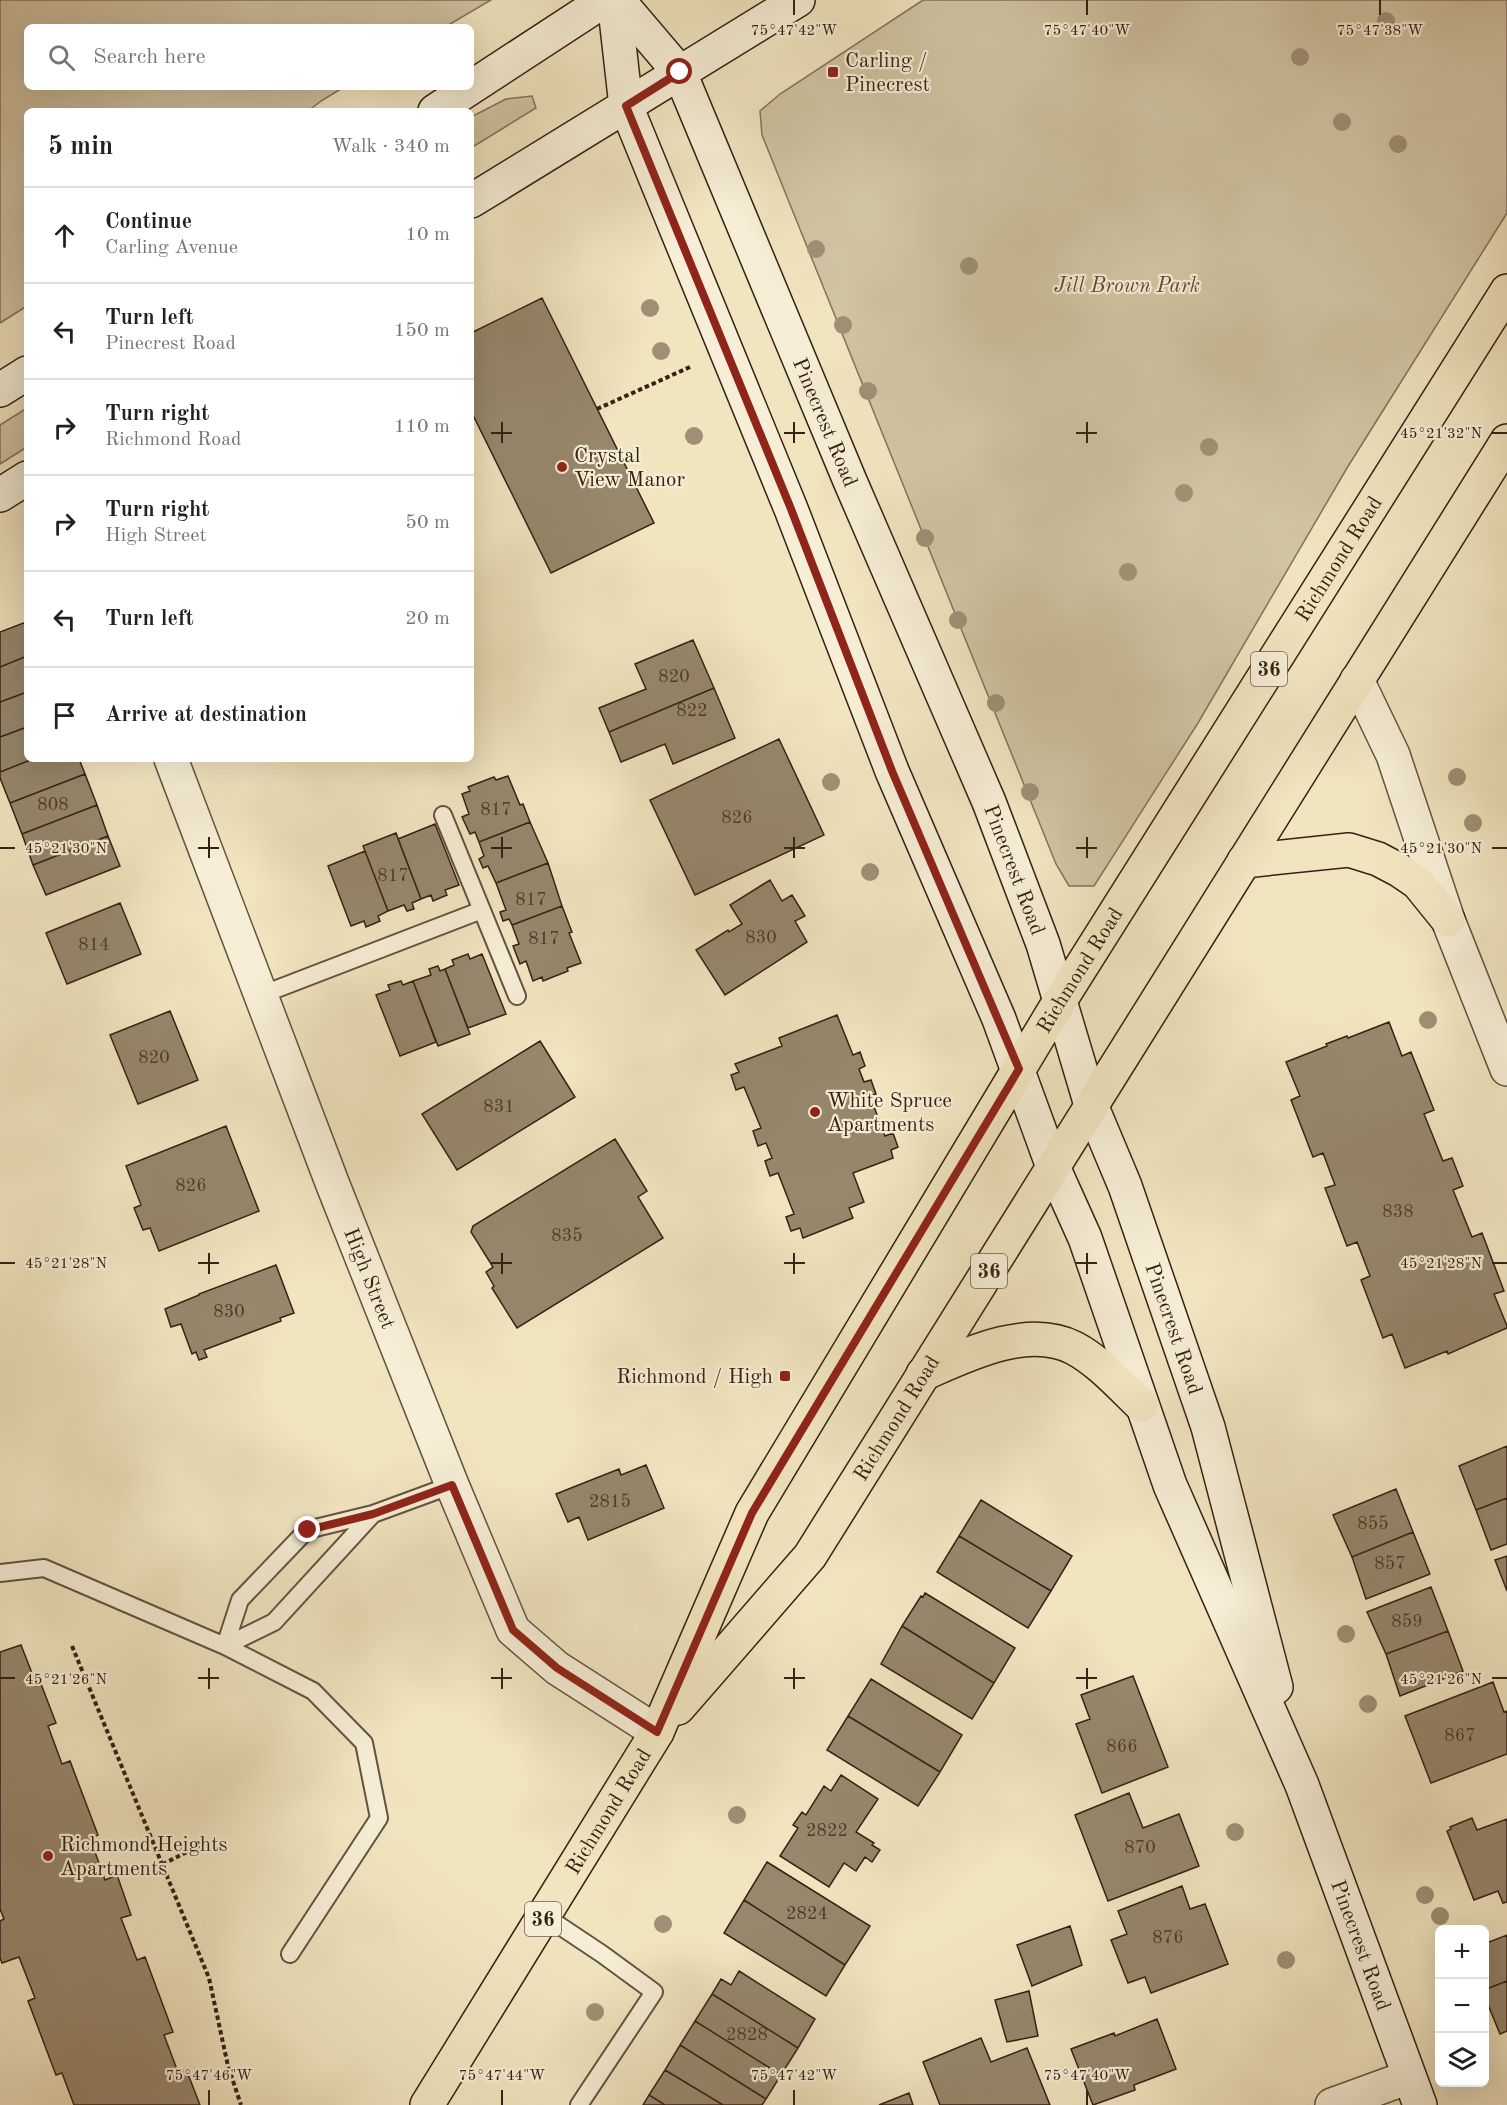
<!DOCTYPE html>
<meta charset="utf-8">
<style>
:root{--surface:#fff;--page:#f2f2f2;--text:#202124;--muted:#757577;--line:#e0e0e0}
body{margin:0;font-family:"Old Standard TT",serif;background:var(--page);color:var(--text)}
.controls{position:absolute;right:18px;bottom:18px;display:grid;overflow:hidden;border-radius:9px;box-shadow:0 6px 24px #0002}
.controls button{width:54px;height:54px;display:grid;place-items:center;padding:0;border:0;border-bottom:2px solid var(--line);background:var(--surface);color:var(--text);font:30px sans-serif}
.stop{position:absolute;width:18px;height:18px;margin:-14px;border:4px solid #8f2418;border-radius:50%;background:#fff}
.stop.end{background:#8f2418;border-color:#fff;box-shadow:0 2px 6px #0008}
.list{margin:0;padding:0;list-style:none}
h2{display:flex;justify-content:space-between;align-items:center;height:78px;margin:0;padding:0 24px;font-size:26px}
h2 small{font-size:20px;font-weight:400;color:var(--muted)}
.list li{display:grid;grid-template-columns:39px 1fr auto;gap:18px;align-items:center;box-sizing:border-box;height:96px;padding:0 24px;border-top:2px solid var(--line)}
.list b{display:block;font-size:22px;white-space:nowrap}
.list p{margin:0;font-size:20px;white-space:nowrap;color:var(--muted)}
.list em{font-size:20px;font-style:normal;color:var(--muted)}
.icon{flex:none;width:33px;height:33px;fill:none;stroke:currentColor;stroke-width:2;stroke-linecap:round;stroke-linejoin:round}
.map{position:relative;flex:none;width:1507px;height:2105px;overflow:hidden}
.search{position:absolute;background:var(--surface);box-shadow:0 6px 24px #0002;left:24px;top:24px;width:450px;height:66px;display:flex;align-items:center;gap:15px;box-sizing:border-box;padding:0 21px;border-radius:9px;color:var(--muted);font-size:22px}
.panel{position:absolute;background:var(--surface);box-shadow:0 6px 24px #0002;left:24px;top:108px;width:450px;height:654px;border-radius:9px}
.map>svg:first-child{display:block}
.green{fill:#d1c4a3;stroke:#83725c;stroke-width:1.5}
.building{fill:#97876d;stroke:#352114;stroke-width:1.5}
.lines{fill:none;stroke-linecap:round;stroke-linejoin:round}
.service-casing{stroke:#64523f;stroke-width:20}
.minor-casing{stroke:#64523f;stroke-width:36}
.secondary-casing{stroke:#352114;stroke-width:36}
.primary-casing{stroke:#352114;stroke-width:36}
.path{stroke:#352114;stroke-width:4;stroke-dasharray:4.5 3;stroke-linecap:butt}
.service{stroke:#f6eed6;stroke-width:16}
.minor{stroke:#f6eed6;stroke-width:33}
.secondary{stroke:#f6eed6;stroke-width:33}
.primary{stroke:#f1e5c0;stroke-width:33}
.tree{fill:#9f9075}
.route{stroke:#8f2418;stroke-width:8}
.ticks{fill:none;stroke:#352114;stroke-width:2}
.poi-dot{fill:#8f2418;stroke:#f6eed6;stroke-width:2}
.labels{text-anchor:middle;stroke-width:4.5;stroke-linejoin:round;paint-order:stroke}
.number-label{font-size:18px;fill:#4e3a2a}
.shield{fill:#f6eed6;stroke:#6f5e4e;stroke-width:1.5}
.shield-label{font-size:20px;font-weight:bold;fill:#352114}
.poi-label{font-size:21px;fill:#352114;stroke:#f6eed6;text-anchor:start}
.park-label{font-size:21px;font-style:italic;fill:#5c4a38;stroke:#f6eed6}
.street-label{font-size:21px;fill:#352114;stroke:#f6eed6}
.ticks-label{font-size:15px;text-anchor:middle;fill:#352114;stroke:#f6eed6;stroke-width:4.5;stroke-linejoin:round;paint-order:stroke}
</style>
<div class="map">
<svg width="1507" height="2105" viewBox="0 0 1507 2105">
<rect width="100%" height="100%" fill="#f1e5c0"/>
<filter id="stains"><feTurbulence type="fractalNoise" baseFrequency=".00333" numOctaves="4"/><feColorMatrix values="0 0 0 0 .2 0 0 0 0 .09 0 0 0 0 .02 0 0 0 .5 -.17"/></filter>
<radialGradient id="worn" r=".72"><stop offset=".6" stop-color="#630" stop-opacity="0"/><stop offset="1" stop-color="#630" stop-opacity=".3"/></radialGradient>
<!-- green -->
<path class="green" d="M0 0H491L445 27H27V87H344L321 101 308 111H27V306L0 323Z
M923 0H1507V213L1347 468 1198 723 1094 886H1069L1056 864 762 135 760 111 780 94Z
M532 96 536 108 471 148V117L506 99Z
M27 408V447L0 464V425Z"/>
<!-- building -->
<path class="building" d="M542 298 654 523 551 573 471 411V333Z
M26 622 27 656 0 667V632Z
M693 640 714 688 609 732 599 708 646 689 635 664Z
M27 656V692L0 702V667Z
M714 688 735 738 673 764 665 744 621 762 609 732Z
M27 692V727L0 737V702Z
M27 727V759H33L0 772V737Z
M779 739 824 835 695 895 650 800Z
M33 759H79L85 774 10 803 0 778V772Z
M85 774 97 805 22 834 10 803Z
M508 776 520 805 523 804 530 822 479 842 475 832 470 834 462 817 469 814 462 794 470 791 468 787 494 777 496 780Z
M97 805 108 836 33 865 22 834Z
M530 822 548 863 496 883 488 866 483 868 479 859 484 856 479 842Z
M435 824 459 885 445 890 447 895 433 901 431 895 421 899 398 839Z
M396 833 421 899 412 903 414 909 407 911 404 905 388 911 363 846Z
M108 836 120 866 46 895 33 865Z
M365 851 388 911 378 916 380 921 366 927 364 921 351 926 328 866Z
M548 863 562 906 512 925 509 919 503 921 500 912 506 910 496 883Z
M770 880 782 901 792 895 805 916 795 921 807 942 725 995 696 950 728 930 729 932 742 924 730 905Z
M120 903 141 954 67 984 46 933Z
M562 906 572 932 569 933 581 963 567 968 568 971 543 981 542 977 533 981 526 961 520 964 513 946 519 944 512 925Z
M468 954 470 959 482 954 506 1014 468 1028 445 969 454 965 452 960Z
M438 966 440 971 445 969 470 1034 438 1046 413 981 431 975 429 969Z
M401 981 403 985 413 981 436 1042 400 1056 376 995 390 990 388 985Z
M170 1011 198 1080 138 1104 110 1035Z
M837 1015 853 1055 860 1052 865 1066 859 1069 864 1082 871 1080 876 1094 870 1096 885 1136 893 1133 898 1147 891 1150 893 1158 853 1173 864 1202 849 1208 853 1218 803 1238 800 1228 791 1231 786 1217 794 1214 778 1173 770 1176 765 1161 772 1158 766 1143 758 1146 753 1131 761 1128 744 1087 736 1090 731 1075 739 1072 735 1064 782 1046 779 1038Z
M1389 1022 1402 1056 1411 1052 1434 1110 1424 1114 1443 1161 1452 1158 1463 1186 1453 1190 1472 1237 1482 1233 1504 1291 1494 1294 1507 1326V1328L1448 1354 1447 1351 1405 1368 1392 1334 1383 1338 1361 1280 1370 1276 1357 1242 1347 1246 1325 1188 1335 1185 1323 1153 1313 1157 1291 1100 1300 1096 1286 1062 1327 1046 1326 1044 1347 1036 1348 1038Z
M540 1041 575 1097 457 1170 422 1114Z
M226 1126 259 1211 159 1251 150 1228 143 1230 134 1208 141 1205 126 1166Z
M615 1139 647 1191 638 1197 663 1238 517 1328 492 1288 494 1286 486 1272 493 1267 471 1232 473 1226Z
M276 1265 294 1313 280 1318 281 1321 204 1350 207 1357 199 1360 196 1352 192 1354 181 1324 171 1327 165 1309 199 1295V1294Z
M1507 1446V1498L1476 1510 1459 1466Z
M646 1465 664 1508 588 1540 579 1517 568 1522 556 1494 619 1469 621 1475Z
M1396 1489 1413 1532 1352 1557 1333 1515Z
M1507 1498V1544L1491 1550 1476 1510Z
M981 1500 1072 1556 1051 1591 959 1536Z
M1413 1532 1430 1574 1366 1599 1352 1557Z
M959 1536 1051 1591 1028 1628 937 1572Z
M1507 1556V1591L1495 1560Z
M1431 1587 1448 1631 1386 1654 1367 1612Z
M925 1593 1015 1648 994 1683 902 1626 921 1596 923 1597Z
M902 1626 994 1683 972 1719 881 1664Z
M1448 1631 1463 1671 1400 1696 1386 1654Z
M21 1645 37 1686 41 1684 56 1723 48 1726 62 1764 70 1761 98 1835 90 1838 105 1880 117 1875 131 1915 121 1918 137 1960 145 1957 173 2032 164 2035 178 2072 186 2069 200 2105H74L62 2073 56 2075 28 2001 35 1998 19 1957 2 1963 0 1958V1921L4 1919 0 1909V1652Z
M1133 1676 1168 1767 1102 1793 1076 1724 1090 1719 1081 1695Z
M871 1679 962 1735 940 1772 848 1716Z
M1493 1682 1504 1712 1507 1711V1754L1431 1783 1405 1716Z
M848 1716 940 1772 918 1806 827 1750Z
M841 1775 878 1799 856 1832 874 1843 872 1845 880 1850 872 1862 865 1857 856 1871 844 1863 829 1887 780 1856 798 1828 793 1825 802 1812 806 1815 824 1786 831 1791Z
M1129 1793 1143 1828 1179 1814 1199 1866 1108 1901 1075 1815Z
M1472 1818 1477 1830 1507 1819V1902L1503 1903 1498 1891 1474 1900 1447 1831 1451 1829 1450 1827Z
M767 1862 870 1926 845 1965 744 1900Z
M1182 1886 1190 1909 1205 1904 1228 1964 1151 1993 1145 1977 1128 1983 1111 1940 1127 1934 1118 1911Z
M744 1900 845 1965 826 1996 724 1933Z
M1070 1926 1082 1965 1032 1986 1017 1945Z
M1507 1935V1981L1484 1990V1944Z
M739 1971 815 2019 798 2048 712 1994 721 1979 731 1985Z
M1507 1981V2031L1500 2034 1484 1995V1990Z
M1029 1991 1038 2036 1007 2042 995 2000Z
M712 1994 798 2048 781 2075 695 2021Z
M1157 2019 1176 2069 1134 2085 1135 2090 1093 2105 1071 2049 1114 2033 1115 2036Z
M695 2021 781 2075 766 2099 680 2045Z
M981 2038 991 2062 1027 2048 1050 2105H940L923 2062Z
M680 2045 766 2099 762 2105H723L665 2070Z
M665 2070 723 2105H665L649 2095Z
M909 2093 913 2105H879Z
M649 2095 665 2105H643Z"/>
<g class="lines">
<defs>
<path id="service" d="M443 815 517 996
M261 995 482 910
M373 1514 274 1622 225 1646 240 1600 307 1530 373 1514 452 1485
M0 1573 44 1568 225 1646 313 1691 364 1743 379 1818 290 1954
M545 1916 602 1954 654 1992 579 2105"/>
<g id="minor">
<path d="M1357 680 1393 755 1448 920 1507 1069"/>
<path id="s1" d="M171 759 333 1185 452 1485 513 1630 557 1668 657 1732"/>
<path d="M1332 2105 1409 2077"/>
</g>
<g id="secondary">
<path id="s2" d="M614 0 626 106 791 509 892 771 999 1019 1053 1167 1085 1238 1170 1485 1302 1785 1420 2105"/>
<path id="s3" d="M618 0 680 73 850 481 989 802 1043 944 1091 1105 1125 1186 1208 1427 1276 1687"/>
<path d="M435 111 605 0"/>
<path d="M471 201 798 0"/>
<path d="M0 390 27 373"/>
<path d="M0 495 27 478"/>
</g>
<g id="primary">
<path d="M1244 861 1349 850 1378 859 1399 870 1418 883 1448 920"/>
<path d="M923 1374C966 1355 1027 1324 1074 1348 1099 1361 1121 1386 1141 1405"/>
<path id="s4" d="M678 1708 810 1556 1507 441"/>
<path id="s5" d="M427 2105 657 1732 752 1513 1061 999 1507 291"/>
</g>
</defs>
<!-- service casing -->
<use href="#service" class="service-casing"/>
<!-- minor casing -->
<use href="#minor" class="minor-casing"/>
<!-- secondary casing -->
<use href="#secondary" class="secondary-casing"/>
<!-- primary casing -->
<use href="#primary" class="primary-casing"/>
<!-- path -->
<path class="path" d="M597 409 690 367
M72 1646 209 1978 228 2066 241 2105
M141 1871 163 1864 205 1843"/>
<!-- service -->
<use href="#service" class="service"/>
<!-- minor -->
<use href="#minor" class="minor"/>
<!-- secondary -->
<use href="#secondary" class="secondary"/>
<!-- primary -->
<use href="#primary" class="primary"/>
</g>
<!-- trees -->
<g class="tree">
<circle cx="1386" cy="21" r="9"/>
<circle cx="1300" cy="57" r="9"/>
<circle cx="1342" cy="122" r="9"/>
<circle cx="1398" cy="144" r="9"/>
<circle cx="816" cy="249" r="9"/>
<circle cx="969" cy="266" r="9"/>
<circle cx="650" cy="308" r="9"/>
<circle cx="843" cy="325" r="9"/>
<circle cx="661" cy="351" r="9"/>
<circle cx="868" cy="391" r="9"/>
<circle cx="694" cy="436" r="9"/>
<circle cx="1209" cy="447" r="9"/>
<circle cx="1184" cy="493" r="9"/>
<circle cx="925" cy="538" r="9"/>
<circle cx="1128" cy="572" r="9"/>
<circle cx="958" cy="620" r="9"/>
<circle cx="996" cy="703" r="9"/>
<circle cx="1457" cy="777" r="9"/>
<circle cx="831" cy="782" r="9"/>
<circle cx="1030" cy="792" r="9"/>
<circle cx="1473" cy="823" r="9"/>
<circle cx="870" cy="872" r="9"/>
<circle cx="1428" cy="1020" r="9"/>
<circle cx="1346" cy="1634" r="9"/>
<circle cx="1368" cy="1704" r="9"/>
<circle cx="737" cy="1815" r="9"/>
<circle cx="1235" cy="1832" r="9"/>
<circle cx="1425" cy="1895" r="9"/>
<circle cx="1440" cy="1916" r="9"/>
<circle cx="663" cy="1924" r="9"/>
<circle cx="1286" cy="1960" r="9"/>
<circle cx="595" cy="2012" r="9"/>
</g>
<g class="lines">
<!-- route -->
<path class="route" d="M308 1530 373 1514 452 1485 513 1630 557 1668 657 1732 752 1513 1019 1069 892 771 791 509 626 106 680 72"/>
</g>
<!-- ticks -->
<path class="ticks" d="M794 0V15M1087 0V15M1380 0V15M502 422V443M794 422V443M1087 422V443M491 433H512M784 433H805M1076 433H1097M1492 433H1507M209 837V858M502 837V858M794 837V858M1087 837V858M0 848H15M198 848H219M491 848H512M784 848H805M1076 848H1097M1492 848H1507M209 1253V1274M502 1253V1274M794 1253V1274M1087 1253V1274M0 1263H15M198 1263H219M491 1263H512M784 1263H805M1076 1263H1097M1492 1263H1507M209 1668V1689M502 1668V1689M794 1668V1689M1087 1668V1689M0 1678H15M198 1678H219M491 1678H512M784 1678H805M1076 1678H1097M1492 1678H1507M209 2090V2105M502 2090V2105M794 2090V2105M1087 2090V2105"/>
<!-- markers -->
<g class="poi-dot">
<rect x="827" y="66" width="12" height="12" rx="3"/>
<circle cx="562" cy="467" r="6"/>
<circle cx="815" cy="1112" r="6"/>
<rect x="779" y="1370" width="12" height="12" rx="3"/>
<circle cx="48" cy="1856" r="6"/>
</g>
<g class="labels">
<!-- number labels -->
<g class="number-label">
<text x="674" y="682">820</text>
<text x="692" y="716">822</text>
<text x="53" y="810">808</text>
<text x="496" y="815">817</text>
<text x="737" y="823">826</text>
<text x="393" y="881">817</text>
<text x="531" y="905">817</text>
<text x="761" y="943">830</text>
<text x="544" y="944">817</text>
<text x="94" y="950">814</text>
<text x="154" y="1063">820</text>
<text x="499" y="1112">831</text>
<text x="191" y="1191">826</text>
<text x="1398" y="1217">838</text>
<text x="567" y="1241">835</text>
<text x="229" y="1317">830</text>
<text x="610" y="1507">2815</text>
<text x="1373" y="1529">855</text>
<text x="1390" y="1569">857</text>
<text x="1407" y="1627">859</text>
<text x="1460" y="1741">867</text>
<text x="1122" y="1752">866</text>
<text x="827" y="1836">2822</text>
<text x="1140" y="1853">870</text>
<text x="807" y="1919">2824</text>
<text x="1168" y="1943">876</text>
<text x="747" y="2040">2828</text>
</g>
<!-- shield labels -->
<g class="shield">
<rect x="1251" y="652" width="36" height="34" rx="4.5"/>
<rect x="971" y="1254" width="36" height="34" rx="4.5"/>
<rect x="525" y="1902" width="36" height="34" rx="4.5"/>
</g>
<g class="shield-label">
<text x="1269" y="676">36</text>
<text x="989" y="1278">36</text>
<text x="543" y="1926">36</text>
</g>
<!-- poi labels -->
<g class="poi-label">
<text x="845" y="67">Carling /<tspan x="845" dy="24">Pinecrest</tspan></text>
<text x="574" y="462">Crystal<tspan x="574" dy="24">View Manor</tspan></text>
<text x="827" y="1107">White Spruce<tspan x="827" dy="24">Apartments</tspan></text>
<text x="773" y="1383" text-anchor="end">Richmond / High</text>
<text x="60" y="1851">Richmond Heights<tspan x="60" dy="24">Apartments</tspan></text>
</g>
<!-- park labels -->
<g class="park-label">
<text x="1127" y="292">Jill Brown Park</text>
</g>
<!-- street labels -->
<g class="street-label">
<text dy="7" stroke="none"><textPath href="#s3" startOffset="474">Pinecrest Road</textPath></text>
<text dy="7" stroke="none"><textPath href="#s5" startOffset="1797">Richmond Road</textPath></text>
<text dy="7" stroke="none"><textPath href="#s3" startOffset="960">Pinecrest Road</textPath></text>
<text dy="7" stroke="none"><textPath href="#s5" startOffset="1311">Richmond Road</textPath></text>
<text dy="7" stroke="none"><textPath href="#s1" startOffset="556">High Street</textPath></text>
<text dy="7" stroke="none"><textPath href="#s3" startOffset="1446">Pinecrest Road</textPath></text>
<text dy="7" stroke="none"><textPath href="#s4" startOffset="364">Richmond Road</textPath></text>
<text dy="7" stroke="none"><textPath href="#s5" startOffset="345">Richmond Road</textPath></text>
<text dy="7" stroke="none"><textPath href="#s2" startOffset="2088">Pinecrest Road</textPath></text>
</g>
</g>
<g class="ticks-label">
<text x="794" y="35">75°47'42"W</text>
<text x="1087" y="35">75°47'40"W</text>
<text x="1380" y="35">75°47'38"W</text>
<text x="1441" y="438">45°21'32"N</text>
<text x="66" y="853">45°21'30"N</text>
<text x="1441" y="853">45°21'30"N</text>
<text x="66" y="1268">45°21'28"N</text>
<text x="1441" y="1268">45°21'28"N</text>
<text x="66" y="1684">45°21'26"N</text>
<text x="1441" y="1684">45°21'26"N</text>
<text x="209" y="2080">75°47'46"W</text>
<text x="502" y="2080">75°47'44"W</text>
<text x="794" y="2080">75°47'42"W</text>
<text x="1087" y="2080">75°47'40"W</text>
</g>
<rect width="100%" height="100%" filter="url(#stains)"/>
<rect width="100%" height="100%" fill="url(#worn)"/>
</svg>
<div class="controls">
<button>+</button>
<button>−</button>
<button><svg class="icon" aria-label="layers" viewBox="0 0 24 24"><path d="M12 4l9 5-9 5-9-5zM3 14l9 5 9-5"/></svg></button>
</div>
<div class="stop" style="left:680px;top:72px"></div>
<div class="stop end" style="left:308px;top:1530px"></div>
<div class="search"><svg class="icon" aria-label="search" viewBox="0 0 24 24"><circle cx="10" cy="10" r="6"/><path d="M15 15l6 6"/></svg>Search here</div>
<section class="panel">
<h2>5 min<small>Walk · 340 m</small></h2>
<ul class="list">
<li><svg class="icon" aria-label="ahead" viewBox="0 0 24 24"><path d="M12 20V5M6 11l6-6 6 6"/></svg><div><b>Continue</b><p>Carling Avenue</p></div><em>10 m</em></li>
<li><svg class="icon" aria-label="left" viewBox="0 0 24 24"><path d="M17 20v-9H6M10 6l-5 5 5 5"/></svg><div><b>Turn left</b><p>Pinecrest Road</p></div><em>150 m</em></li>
<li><svg class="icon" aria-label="right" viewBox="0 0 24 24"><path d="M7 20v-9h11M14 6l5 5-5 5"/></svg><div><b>Turn right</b><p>Richmond Road</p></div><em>110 m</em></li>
<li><svg class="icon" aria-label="right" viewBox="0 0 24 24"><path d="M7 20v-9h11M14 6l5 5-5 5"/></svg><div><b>Turn right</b><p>High Street</p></div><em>50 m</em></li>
<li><svg class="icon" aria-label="left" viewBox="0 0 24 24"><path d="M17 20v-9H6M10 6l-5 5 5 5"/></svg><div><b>Turn left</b></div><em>20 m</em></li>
<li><svg class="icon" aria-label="arrive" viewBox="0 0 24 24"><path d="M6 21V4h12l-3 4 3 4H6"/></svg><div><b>Arrive at destination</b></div></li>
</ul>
</section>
</div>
